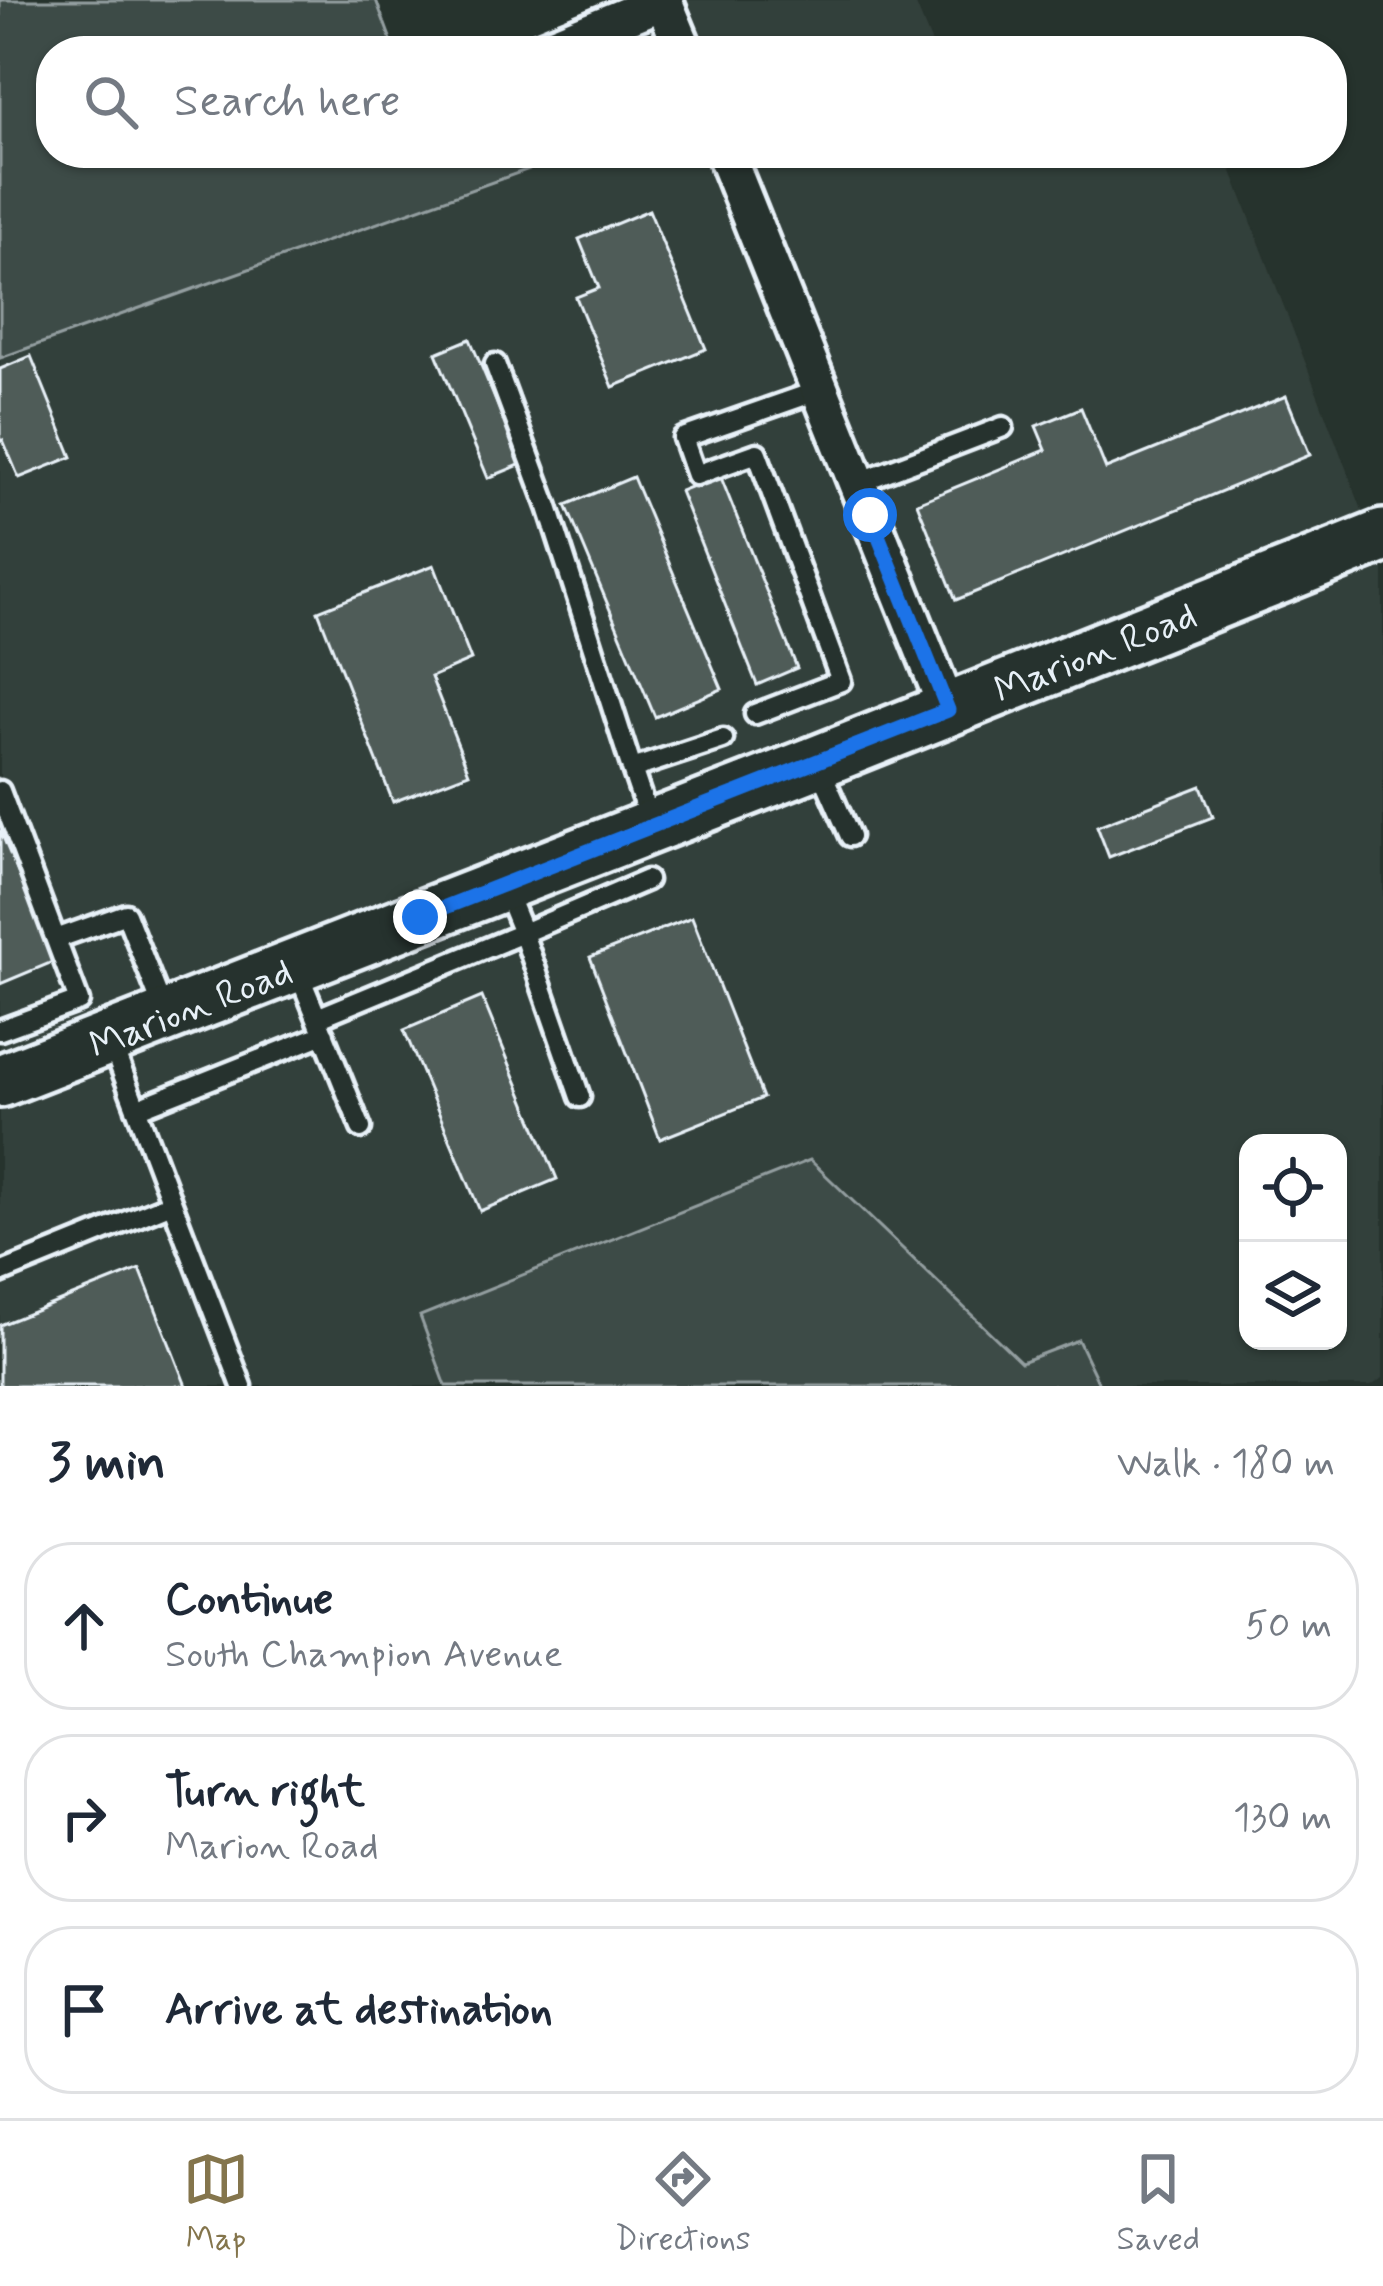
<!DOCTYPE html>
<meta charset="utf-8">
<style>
:root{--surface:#fff;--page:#f6f6f7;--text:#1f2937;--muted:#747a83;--line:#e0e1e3;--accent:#84754c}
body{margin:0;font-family:Mynerve,sans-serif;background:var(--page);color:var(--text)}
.controls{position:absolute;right:36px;bottom:36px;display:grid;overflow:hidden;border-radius:24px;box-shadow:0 3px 9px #0004}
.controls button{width:108px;height:108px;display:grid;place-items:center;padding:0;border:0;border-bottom:3px solid var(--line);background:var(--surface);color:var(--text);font:60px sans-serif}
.stop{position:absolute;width:36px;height:36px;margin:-27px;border:9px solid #1a73e8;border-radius:50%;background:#fff}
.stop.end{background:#1a73e8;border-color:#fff;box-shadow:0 3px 12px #0008}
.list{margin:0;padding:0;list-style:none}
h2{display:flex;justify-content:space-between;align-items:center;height:156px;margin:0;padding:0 48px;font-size:51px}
h2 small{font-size:39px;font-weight:400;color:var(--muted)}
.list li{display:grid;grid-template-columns:78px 1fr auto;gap:36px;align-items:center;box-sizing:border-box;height:168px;margin:0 24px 24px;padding:0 24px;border:3px solid var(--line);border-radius:48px}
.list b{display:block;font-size:45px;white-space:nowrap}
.list p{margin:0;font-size:39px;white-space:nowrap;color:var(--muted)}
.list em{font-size:39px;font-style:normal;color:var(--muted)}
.icon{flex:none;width:66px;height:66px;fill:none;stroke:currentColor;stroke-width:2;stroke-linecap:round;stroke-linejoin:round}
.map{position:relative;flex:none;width:1383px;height:1386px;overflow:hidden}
.search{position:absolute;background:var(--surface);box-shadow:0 3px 9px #0004;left:36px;right:36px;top:36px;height:132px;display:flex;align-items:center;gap:30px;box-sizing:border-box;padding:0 42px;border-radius:48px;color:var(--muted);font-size:45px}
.sheet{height:732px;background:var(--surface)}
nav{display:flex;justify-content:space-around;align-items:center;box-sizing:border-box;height:168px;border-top:3px solid var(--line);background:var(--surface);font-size:33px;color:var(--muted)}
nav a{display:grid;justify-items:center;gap:6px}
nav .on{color:var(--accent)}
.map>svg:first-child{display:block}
.built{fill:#333f3a;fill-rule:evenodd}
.green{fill:#3e4b47;stroke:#939ea0;stroke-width:3}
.building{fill:#505c59;stroke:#e8f1f8;stroke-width:3}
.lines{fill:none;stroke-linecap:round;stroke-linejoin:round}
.lane-casing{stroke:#e8f1f8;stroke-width:27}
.street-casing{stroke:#e8f1f8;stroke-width:45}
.secondary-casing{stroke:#e8f1f8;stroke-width:60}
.lane{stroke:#26332d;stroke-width:18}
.street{stroke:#26332d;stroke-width:36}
.secondary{stroke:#26332d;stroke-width:51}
.route{stroke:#1a73e8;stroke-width:15}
.labels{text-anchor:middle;stroke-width:10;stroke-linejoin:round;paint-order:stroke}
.street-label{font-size:39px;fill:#e8f1f8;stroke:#26332d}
</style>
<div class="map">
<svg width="1383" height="1386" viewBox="0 0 1383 1386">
<rect width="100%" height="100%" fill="#26332d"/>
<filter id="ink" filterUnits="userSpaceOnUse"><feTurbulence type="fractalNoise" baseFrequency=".00833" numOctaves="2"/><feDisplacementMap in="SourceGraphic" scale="24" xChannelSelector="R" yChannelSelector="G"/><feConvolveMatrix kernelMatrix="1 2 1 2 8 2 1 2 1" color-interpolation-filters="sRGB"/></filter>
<g filter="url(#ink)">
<!-- built -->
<path class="built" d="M639 0H914L935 51H637L621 7Z
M574 153H1225L1372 536 1383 533V1378L1371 1386H1100L1077 1340 1021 1362 810 1160 448 1386H0V358ZM1248 1143H1338V1341H1248Z"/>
<!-- green -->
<path class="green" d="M0 0H376L395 51H51V153H574L0 358Z
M621 7 637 51H499Z
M810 1160 1021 1362 1078 1340 1100 1386H446L420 1316Z"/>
<!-- building -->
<path class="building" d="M649 210 706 349 613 387 576 297 599 288 579 239Z
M470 339 522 464 488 478 436 353Z
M31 356 72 457 19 478 3 440 0 442V369Z
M1286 396 1310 455 956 600 917 503 1046 450 1036 426 1081 408 1106 469Z
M720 475 797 668 757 685 680 491Z
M633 477 722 689 655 717 566 505Z
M434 565 471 660 431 677 469 773 393 802 318 611Z
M1201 786 1213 817 1109 857 1097 826Z
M0 830 55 961 0 984Z
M692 917 763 1098 660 1139 590 957Z
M482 997 557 1179 480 1211 404 1030Z
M140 1269 186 1386H0V1325Z"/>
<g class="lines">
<defs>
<path id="lane" d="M495 364 548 507 632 769
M857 483 1003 427
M755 714 841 681 757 453 696 475 683 438 820 390
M819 766 850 836
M0 791 79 1001 0 1030
M650 822 632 769 723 739
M56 939 126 914 164 1011
M296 967 317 1018
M580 1097 523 933 647 880
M136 1109 324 1034
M361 1128 317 1018 523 933 505 889
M172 1203 242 1386
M0 1273 172 1203 111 1042"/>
<path id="street" d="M663 0 684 51
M541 51 665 0
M725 153 948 710"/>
<g id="secondary">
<path id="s1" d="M0 1081 817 762 1383 536"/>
</g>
</defs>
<!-- lane casing -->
<use href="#lane" class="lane-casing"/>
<!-- street casing -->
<use href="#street" class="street-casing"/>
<!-- secondary casing -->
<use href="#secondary" class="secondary-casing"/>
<!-- lane -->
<use href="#lane" class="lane"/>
<!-- street -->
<use href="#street" class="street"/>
<!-- secondary -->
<use href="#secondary" class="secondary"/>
</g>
</g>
<g class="lines" filter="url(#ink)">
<!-- route -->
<path class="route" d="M420 917 948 710 870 515"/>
</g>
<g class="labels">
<!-- street labels -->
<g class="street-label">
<text dy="14" stroke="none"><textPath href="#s1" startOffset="1176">Marion Road</textPath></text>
<text dy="14" stroke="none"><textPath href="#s1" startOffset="204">Marion Road</textPath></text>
</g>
</g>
</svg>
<div class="controls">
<button><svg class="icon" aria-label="locate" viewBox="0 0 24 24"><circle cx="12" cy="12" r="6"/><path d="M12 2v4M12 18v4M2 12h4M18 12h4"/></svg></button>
<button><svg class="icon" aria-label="layers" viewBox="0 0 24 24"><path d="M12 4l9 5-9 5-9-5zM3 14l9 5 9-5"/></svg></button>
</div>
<div class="stop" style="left:870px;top:515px"></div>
<div class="stop end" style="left:420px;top:917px"></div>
<div class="search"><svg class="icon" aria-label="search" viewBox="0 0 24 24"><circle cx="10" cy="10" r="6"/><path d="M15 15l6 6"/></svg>Search here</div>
</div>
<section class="sheet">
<h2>3 min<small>Walk · 180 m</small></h2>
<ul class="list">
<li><svg class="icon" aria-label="ahead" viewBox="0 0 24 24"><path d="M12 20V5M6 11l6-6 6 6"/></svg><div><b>Continue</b><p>South Champion Avenue</p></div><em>50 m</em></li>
<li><svg class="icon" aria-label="right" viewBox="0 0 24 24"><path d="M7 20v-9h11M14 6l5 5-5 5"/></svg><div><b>Turn right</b><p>Marion Road</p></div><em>130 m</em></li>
<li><svg class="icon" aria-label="arrive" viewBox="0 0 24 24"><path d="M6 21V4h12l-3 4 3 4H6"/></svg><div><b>Arrive at destination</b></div></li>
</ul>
</section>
<nav>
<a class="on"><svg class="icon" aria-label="map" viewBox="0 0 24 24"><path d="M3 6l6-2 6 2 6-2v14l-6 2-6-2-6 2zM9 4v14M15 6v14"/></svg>Map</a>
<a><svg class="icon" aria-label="directions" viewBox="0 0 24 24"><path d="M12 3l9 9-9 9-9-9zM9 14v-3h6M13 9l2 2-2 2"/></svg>Directions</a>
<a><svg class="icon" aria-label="saved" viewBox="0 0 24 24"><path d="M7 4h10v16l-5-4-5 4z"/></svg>Saved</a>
</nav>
